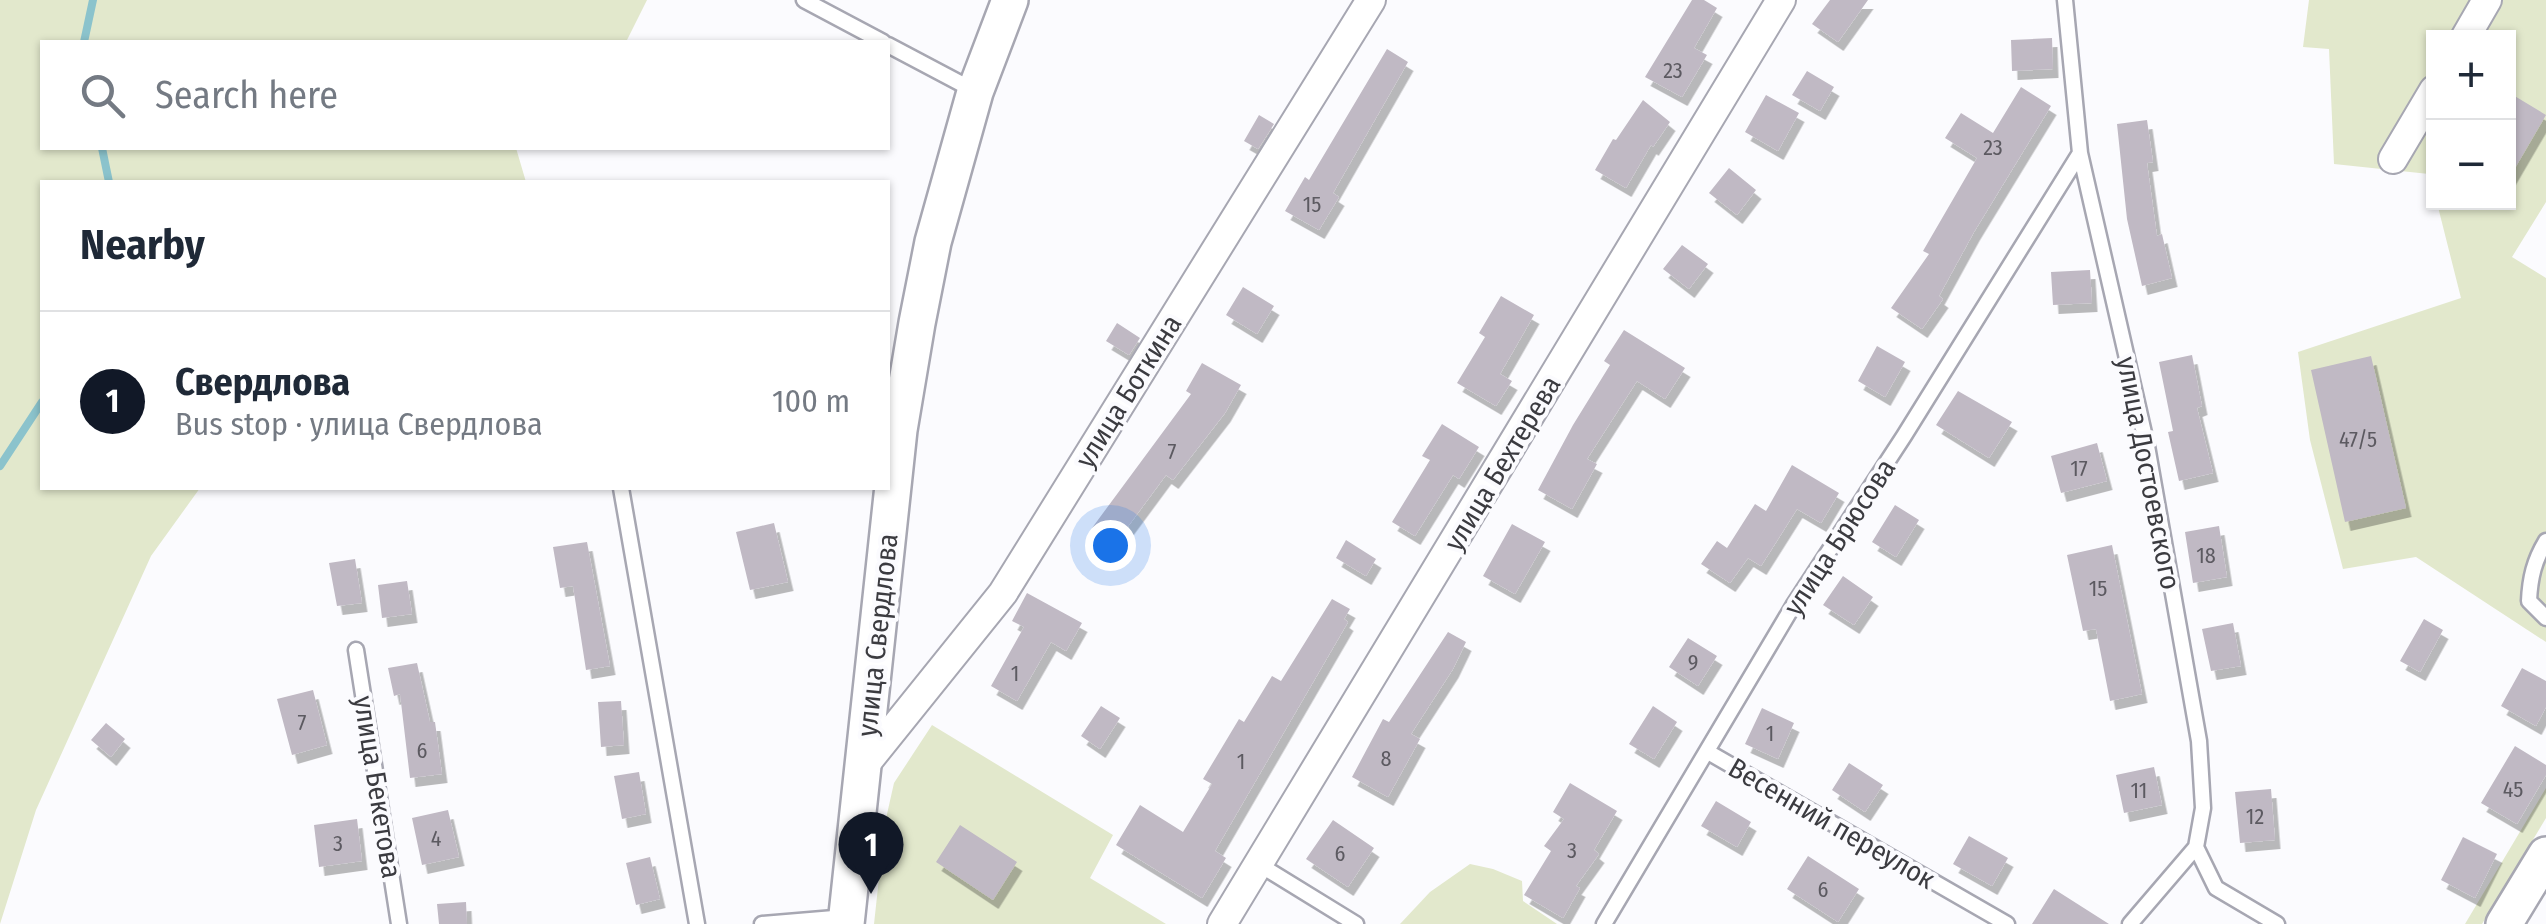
<!DOCTYPE html>
<meta charset="utf-8">
<style>
:root{--surface:#fff;--page:#f6f6f7;--text:#1f2937;--muted:#747a83;--line:#e0e1e3;--accent:#111827}
body{margin:0;font-family:"Fira Sans Condensed",sans-serif;background:var(--page);color:var(--text)}
.controls{position:absolute;right:30px;top:30px;display:grid;overflow:hidden;border-radius:0px;box-shadow:0 2px 8px #0004}
.controls button{width:90px;height:90px;display:grid;place-items:center;padding:0;border:0;border-bottom:2px solid var(--line);background:var(--surface);color:var(--text);font:50px sans-serif}
.you{position:absolute;left:1110px;top:545px;width:35px;height:35px;margin:-25px;border:8px solid #fff;border-radius:50%;background:#1a73e8;box-shadow:0 0 0 15px #1a73e833}
.badge{display:grid;place-items:center;width:65px;height:65px;border-radius:50%;background:var(--accent);color:#fff;font-size:32px;font-weight:700}
.pin{position:absolute;translate:-50% -82px;filter:drop-shadow(0 2px 5px #0008)}
.pin::after{content:'';position:absolute;top:52px;width:35px;height:30px;background:inherit;clip-path:polygon(0 0,100% 0,50% 100%)}
.list{margin:0;padding:0;list-style:none}
h2{display:flex;justify-content:space-between;align-items:center;height:130px;margin:0;padding:0 40px;font-size:42px}
h2 small{font-size:32px;font-weight:400;color:var(--muted)}
.list li{display:grid;grid-template-columns:65px 1fr auto;gap:30px;align-items:center;box-sizing:border-box;height:180px;padding:0 40px;border-top:2px solid var(--line)}
.list b{display:block;font-size:38px;white-space:nowrap}
.list p{margin:0;font-size:32px;white-space:nowrap;color:var(--muted)}
.list em{font-size:32px;font-style:normal;color:var(--muted)}
.icon{flex:none;width:55px;height:55px;fill:none;stroke:currentColor;stroke-width:2;stroke-linecap:round;stroke-linejoin:round}
.map{position:relative;flex:none;width:2546px;height:924px;overflow:hidden}
.search{position:absolute;background:var(--surface);box-shadow:0 2px 8px #0004;left:40px;top:40px;width:850px;height:110px;display:flex;align-items:center;gap:25px;box-sizing:border-box;padding:0 35px;border-radius:0px;color:var(--muted);font-size:38px}
.panel{position:absolute;background:var(--surface);box-shadow:0 2px 8px #0004;left:40px;top:180px;width:850px;height:310px;border-radius:0px}
.map>svg:first-child{display:block}
.green{fill:#e2e8cc}
.lines{fill:none;stroke-linecap:round;stroke-linejoin:round}
.stream{stroke:#8bc3cc;stroke-width:8}
.building{fill:#c0b9c4;filter:url(#shadow)}
.service-casing{stroke:#a7a7b2;stroke-width:19}
.minor-casing{stroke:#a7a7b2;stroke-width:32}
.tertiary-casing{stroke:#a7a7b2;stroke-width:40}
.service{stroke:#fff;stroke-width:14}
.minor{stroke:#fff;stroke-width:28}
.tertiary{stroke:#fff;stroke-width:35}
.labels{text-anchor:middle;stroke-width:8;stroke-linejoin:round;paint-order:stroke}
.number-label{font-size:22px;fill:#5c5a61}
.street-label{font-size:28px;fill:#3b3b40;stroke:#fbfbfe}
</style>
<div class="map">
<svg width="2546" height="924" viewBox="0 0 2546 924">
<defs>
<filter id="shadow"><feDropShadow dx="5.5" dy="9" stdDeviation="0" flood-color="#0004"/></filter>
</defs>
<rect width="100%" height="100%" fill="#fbfbfe"/>
<!-- green -->
<path class="green" d="M0 0H647L626 42H42V148H516L526 182H42V488H200L151 556 36 810 0 924Z
M2309 0H2546V202L2512 257 2546 278V642L2416 557 2343 569 2310 440 2298 352 2461 298 2437 203 2508 202V38H2434L2433 189 2429 174 2334 164 2329 49 2303 47Z
M932 725 1113 835 1090 878 1166 924H874L885 823 894 783Z
M2546 788V818L2482 924H2465Z
M1470 864 1493 869 1522 881 1523 901 1557 924H1400L1430 892Z"/>
<g class="lines">
<!-- stream -->
<path class="stream" d="M84 42 93 0
M102 148 109 182
M0 466 42 402"/>
</g>
<!-- building -->
<path class="building" d="M1692 0H1704L1717 8 1694 48 1707 55 1682 97 1645 77Z
M1830 0H1868L1838 42 1812 24Z
M2052 38 2053 69 2012 71 2011 40Z
M1387 49 1408 62 1333 193 1339 197 1319 230 1285 211 1305 177 1309 180Z
M1807 71 1834 87 1820 111 1792 95Z
M2021 87 2051 106 1974 232 1939 296 1943 299 1922 329 1891 308 1929 254 1923 251 1977 158 1945 138 1961 113 1993 133Z
M2508 92 2546 115 2508 180Z
M1766 95 1799 113 1778 151 1745 132Z
M1643 100 1670 122 1653 147 1651 145 1626 188 1595 170 1613 139 1616 140Z
M1259 115 1274 124 1258 149 1244 141Z
M2147 120 2153 162 2147 163 2157 236 2162 234 2172 278 2142 286 2127 219 2117 124Z
M1729 168 1756 190 1737 215 1709 193Z
M1682 245 1708 264 1689 289 1663 269Z
M2090 270 2092 303 2053 305 2051 272Z
M1243 287 1274 306 1257 334 1226 315Z
M1501 296 1534 315 1500 374 1512 381 1496 406 1457 383 1485 337 1479 333Z
M1117 323 1140 338 1129 355 1106 341Z
M1624 330 1685 368 1665 399 1637 381 1587 459 1597 464 1572 509 1538 490 1573 425 1610 365 1604 361Z
M1877 346 1905 362 1885 397 1858 381Z
M2192 355 2202 406 2197 408 2213 473 2179 481 2168 432 2173 431 2159 362Z
M2371 356 2406 508 2345 522 2311 370Z
M1202 363 1241 385 1225 413 1173 480 1166 475 1115 544 1092 528 1191 394 1186 391Z
M1958 391 2012 422 1989 458 1936 425Z
M1442 424 1479 447 1459 479 1453 475 1415 536 1392 522 1430 460 1422 456Z
M2097 443 2107 481 2061 493 2051 456Z
M1792 465 1839 493 1821 523 1797 509 1761 566 1748 558 1730 583 1701 564 1717 541 1727 548 1755 504 1766 511Z
M1895 505 1919 520 1896 557 1872 542Z
M774 523 788 582 750 590 736 532Z
M1512 524 1545 542 1515 594 1483 576Z
M2219 526 2227 577 2193 583 2185 532Z
M1346 540 1376 559 1366 576 1336 558Z
M587 542 610 666 586 670 573 586 560 588 553 547Z
M2112 545 2142 694 2110 701 2096 629 2083 631 2067 555Z
M355 559 362 603 337 606 329 563Z
M1843 576 1873 597 1854 625 1823 605Z
M407 581 412 614 382 618 378 585Z
M1027 593 1082 623 1066 651 1051 642 1017 701 991 686 1024 627 1012 621Z
M1332 599 1350 609 1344 619 1348 622 1215 851 1226 858 1202 898 1116 845 1140 805 1183 832 1212 784 1203 779 1239 719 1244 722 1272 676 1281 681Z
M2424 619 2443 630 2420 672 2400 661Z
M2233 623 2241 666 2211 671 2202 629Z
M1448 632 1466 642 1453 669 1411 734 1420 739 1388 797 1352 777 1383 719 1389 722Z
M1688 638 1717 656 1698 686 1669 667Z
M417 663 430 722H435L442 774 410 778 400 694 394 696 388 668Z
M2522 668 2546 681V707L2536 726 2501 706Z
M313 690 327 745 292 755 277 699Z
M621 701 624 745 601 747 598 702Z
M1101 706 1120 718 1100 749 1081 736Z
M1653 706 1677 722 1654 759 1629 744Z
M1762 708 1794 723 1778 759 1745 744Z
M106 723 125 739 111 757 91 740Z
M2515 746 2546 765V775L2517 824 2481 803Z
M1849 763 1883 785 1865 812 1832 790Z
M2154 767 2162 805 2124 813 2116 775Z
M639 772 646 814 622 819 614 776Z
M1570 783 1617 811 1594 850 1599 854 1576 886 1580 888 1563 918 1524 895 1551 851 1544 846 1564 819 1553 812Z
M2271 789 2275 840 2240 843 2235 792Z
M1716 801 1751 822 1737 847 1701 826Z
M448 810 459 857 422 865 412 818Z
M357 819 362 861 319 867 314 825Z
M1333 820 1374 848 1348 887 1306 859Z
M960 825 1017 862 993 900 936 862Z
M1969 836 2008 858 1992 886 1953 864Z
M2463 837 2497 854 2475 898 2441 880Z
M1808 856 1859 889 1838 922 1787 889Z
M650 857 660 899 636 905 626 863Z
M2054 889 2109 924H2032Z
M466 902 467 924H439L437 904Z"/>
<g class="lines">
<defs>
<path id="service" d="M804 0 883 42
M2065 0 2080 153 2147 446 2199 741 2203 808 2196 847 2130 924
M888 45 975 91
M621 488 697 924
M2546 541C2534 561 2530 578 2529 601L2546 618
M356 650 399 924
M1708 752 2007 924
M2196 847 2216 888 2277 924
M1260 865 1356 924
M762 924 846 917
M1604 924 1793 606 1904 436 2080 153"/>
<path id="minor" d="M2465 38 2487 0
M2393 159 2434 90
M863 767 1003 593 1371 0
M1222 924 1781 0"/>
<path id="tertiary" d="M846 924 899 430 917 323 933 242 975 92 1010 0
M2504 924 2546 855"/>
</defs>
<!-- service casing -->
<use href="#service" class="service-casing"/>
<!-- minor casing -->
<use href="#minor" class="minor-casing"/>
<!-- tertiary casing -->
<use href="#tertiary" class="tertiary-casing"/>
<!-- service -->
<use href="#service" class="service"/>
<!-- minor -->
<use href="#minor" class="minor"/>
<!-- tertiary -->
<use href="#tertiary" class="tertiary"/>
</g>
<g class="labels">
<!-- number labels -->
<g class="number-label">
<text x="1673" y="78">23</text>
<text x="1993" y="155">23</text>
<text x="1312" y="212">15</text>
<text x="2358" y="447">47/5</text>
<text x="1172" y="459">7</text>
<text x="2079" y="476">17</text>
<text x="2206" y="563">18</text>
<text x="2098" y="596">15</text>
<text x="1693" y="670">9</text>
<text x="1015" y="681">1</text>
<text x="302" y="730">7</text>
<text x="1770" y="741">1</text>
<text x="422" y="758">6</text>
<text x="1386" y="766">8</text>
<text x="1241" y="769">1</text>
<text x="2513" y="797">45</text>
<text x="2139" y="798">11</text>
<text x="2255" y="824">12</text>
<text x="436" y="846">4</text>
<text x="338" y="851">3</text>
<text x="1572" y="858">3</text>
<text x="1340" y="861">6</text>
<text x="1823" y="897">6</text>
</g>
<!-- street labels -->
<g class="street-label">
<text transform="translate(1128 391) rotate(-58)" y="10">улица Боткина</text>
<text transform="translate(1502 463) rotate(-59)" y="10">улица Бехтерева</text>
<text transform="translate(2149 473) rotate(79)" y="10">улица Достоевского</text>
<text transform="translate(1839 537) rotate(-57)" y="10">улица Брюсова</text>
<text transform="translate(877 635) rotate(-84)" y="10">улица Свердлова</text>
<text transform="translate(378 787) rotate(81)" y="10">улица Бекетова</text>
<text transform="translate(1832 823) rotate(30)" y="10">Весенний переулок</text>
</g>
</g>
</svg>
<div class="controls">
<button>+</button>
<button>−</button>
</div>
<div class="you"></div>
<div class="pin badge" style="left:871px;top:894px">1</div>
<div class="search"><svg class="icon" aria-label="search" viewBox="0 0 24 24"><circle cx="10" cy="10" r="6"/><path d="M15 15l6 6"/></svg>Search here</div>
<section class="panel">
<h2>Nearby<small></small></h2>
<ul class="list">
<li><span class="badge">1</span><div><b>Свердлова</b><p>Bus stop · улица Свердлова</p></div><em>100 m</em></li>
</ul>
</section>
</div>
